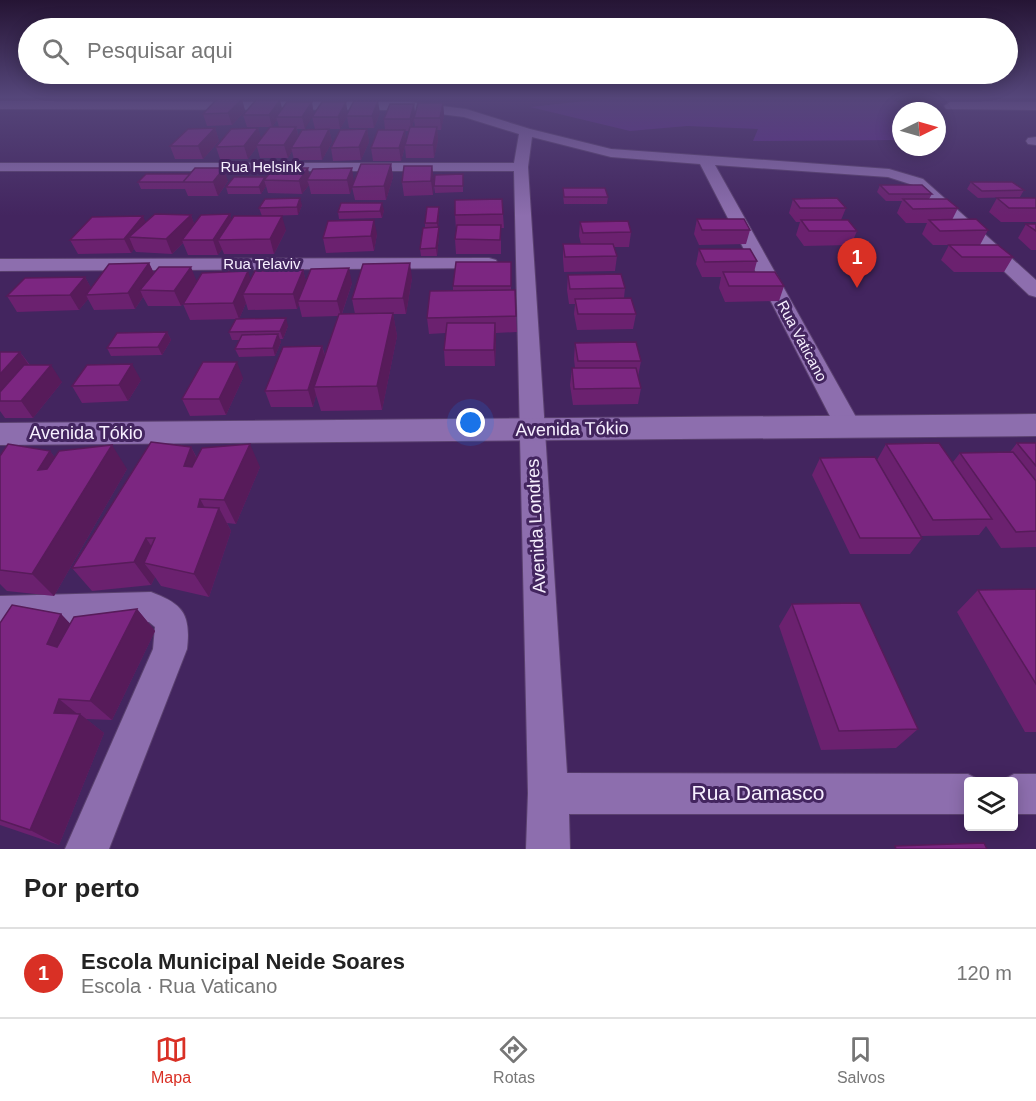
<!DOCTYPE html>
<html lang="pt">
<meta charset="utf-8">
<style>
:root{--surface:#fff;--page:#f2f2f2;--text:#222;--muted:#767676;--line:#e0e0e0;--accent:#d93025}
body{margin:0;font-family:Arial,sans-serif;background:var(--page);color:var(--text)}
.controls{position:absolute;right:18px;bottom:18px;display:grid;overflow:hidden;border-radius:6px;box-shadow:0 3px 15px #0003}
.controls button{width:54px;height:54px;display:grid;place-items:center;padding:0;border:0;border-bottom:2px solid var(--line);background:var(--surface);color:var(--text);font:30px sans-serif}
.compass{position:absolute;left:892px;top:102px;width:54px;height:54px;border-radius:50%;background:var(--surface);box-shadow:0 3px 15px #0003;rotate:85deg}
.you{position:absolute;left:471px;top:423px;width:21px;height:21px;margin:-15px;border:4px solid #fff;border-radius:50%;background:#1a73e8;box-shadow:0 0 0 9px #1a73e833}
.badge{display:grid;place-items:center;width:39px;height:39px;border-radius:50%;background:var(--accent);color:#fff;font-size:20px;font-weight:700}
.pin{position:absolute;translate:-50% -50px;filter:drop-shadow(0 2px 3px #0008)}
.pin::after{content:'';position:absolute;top:32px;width:21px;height:18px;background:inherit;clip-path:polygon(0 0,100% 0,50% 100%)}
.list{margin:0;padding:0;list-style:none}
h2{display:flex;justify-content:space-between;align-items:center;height:78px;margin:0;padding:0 24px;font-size:26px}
h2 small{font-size:20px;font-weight:400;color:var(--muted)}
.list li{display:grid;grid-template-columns:39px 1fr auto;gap:18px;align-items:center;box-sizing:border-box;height:90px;padding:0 24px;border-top:2px solid var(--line)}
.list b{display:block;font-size:22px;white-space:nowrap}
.list p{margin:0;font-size:20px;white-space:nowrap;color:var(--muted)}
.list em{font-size:20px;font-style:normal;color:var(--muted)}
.icon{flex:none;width:33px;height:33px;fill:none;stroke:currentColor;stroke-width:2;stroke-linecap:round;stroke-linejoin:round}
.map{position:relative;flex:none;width:1036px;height:849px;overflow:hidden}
.search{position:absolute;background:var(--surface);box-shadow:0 3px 15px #0003;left:18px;right:18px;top:18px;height:66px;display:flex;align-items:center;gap:15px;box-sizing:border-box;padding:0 21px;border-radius:33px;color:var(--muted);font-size:22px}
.sheet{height:168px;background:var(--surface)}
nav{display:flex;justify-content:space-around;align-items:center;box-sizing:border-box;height:84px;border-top:2px solid var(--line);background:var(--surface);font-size:16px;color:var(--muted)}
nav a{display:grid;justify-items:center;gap:3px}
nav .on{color:var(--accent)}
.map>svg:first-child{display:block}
.green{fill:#5d2989}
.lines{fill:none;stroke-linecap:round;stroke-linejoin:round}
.minor-casing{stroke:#5a406f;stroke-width:2}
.tertiary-casing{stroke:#5a406f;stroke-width:2}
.minor{fill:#8d6eae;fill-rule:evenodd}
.tertiary{fill:#8d6eae;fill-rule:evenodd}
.wall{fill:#6b216f;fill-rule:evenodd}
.shaded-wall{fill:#571b5a}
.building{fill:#7c2681;stroke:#571b5a;stroke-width:1.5}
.labels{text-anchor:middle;stroke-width:6;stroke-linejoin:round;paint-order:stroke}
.far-street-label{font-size:15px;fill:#f7f0ff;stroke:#43255f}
.street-label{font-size:18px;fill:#f7f0ff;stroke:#43255f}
.near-street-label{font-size:21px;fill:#f7f0ff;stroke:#43255f}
</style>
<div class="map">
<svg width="1036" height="849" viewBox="0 0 1036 849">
<rect width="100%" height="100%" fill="#43255f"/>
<!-- green -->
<path class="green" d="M614 98H890L914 111H901V140L753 141 758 129 687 126 630 131 530 107Z"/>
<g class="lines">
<defs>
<path id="minor" d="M0 101 409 102 466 109 530 129 611 149 889 169 923 179 1036 280V297L1029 295 913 185 888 177 715 165 861 426 857 432 848 435 839 432 835 426 700 164 611 157 532 137 528 167 567 773 968 774 983 782H968V814H569L570 849H526L528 793 514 171H0V163H514L519 134 464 117 409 110 0 109Z
M950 102H1036V110L946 109 944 106Z
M1036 137V145L1028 144 1026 141 1028 138Z
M489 258 496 260 498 264 496 268 0 271V259Z
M151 592C183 604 191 614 187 649L109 849H65L153 649 155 627 149 622 0 626V596Z
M1014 774H1036V814H1014V782H999Z"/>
<path id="tertiary" d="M1036 414V436L0 445V423Z"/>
</defs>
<!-- minor casing -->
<use href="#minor" class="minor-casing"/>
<!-- tertiary casing -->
<use href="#tertiary" class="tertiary-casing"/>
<!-- minor -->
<use href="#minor" class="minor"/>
<!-- tertiary -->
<use href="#tertiary" class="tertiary"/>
</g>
<!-- wall -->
<path class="wall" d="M242 99 245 111 232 125 207 126 203 114Z
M312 102 305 129H297L298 136 329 129 332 142 322 160H294L292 151 288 158H260L257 147 248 159H220L216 147 258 128 261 139 279 127 277 120 272 127H247L243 115 282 108Z
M443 103 444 115 441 130H437L438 140 434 158H406L405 147 401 161H373L371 148 385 130 384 119 414 104 415 114ZM414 120 415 127H412ZM405 131H409L406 141Z
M348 113H380L374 128H349L347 117 340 129H315L312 117Z
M215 128 219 141 203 159H175L170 146Z
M367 129 369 142 361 160 333 161 331 148Z
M391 164 393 177 386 200H355L352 187 350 194H311L309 185 302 194 268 193 266 186 261 194H228L226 187 265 177 266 178 308 168 309 176 313 169 354 182Z
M463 174V192L435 193 434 186Z
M434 179 433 195 404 196 402 182Z
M228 181 218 196H188L185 189H141L138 182Z
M971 182 1024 190 1020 197 978 198 967 189Z
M880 185 932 194 929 199 958 208 952 220 988 230 980 245 1013 257 1004 272H954L941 260 949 245H933L922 234 927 223H906L897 213 902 201H886L877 192Z
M563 188 608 197 607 204H564L563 195Z
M997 198H1036V222H1001L989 212Z
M793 199 846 208 841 220 857 231 851 245 804 246 796 235 800 222H796L789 213Z
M302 205 298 215 262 216 259 208Z
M384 210 382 218 339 219 338 212Z
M230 214 231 220 286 230 274 254H224L222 249 218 255H188L183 243 172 254 136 252 134 249 131 253 78 254 70 240 146 222 191 215 194 224Z
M439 214 438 227 439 235 437 256H421L420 249 425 228V223Z
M503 214 504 228H501V254H456L455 239 457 229H456L455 215Z
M697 219 750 230 746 244 699 245 694 234Z
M580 222 631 232 629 247H614L617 256 615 271 564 272 563 259V244H581L579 236Z
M1026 224H1036V250H1031L1018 238Z
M377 234 374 251 326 253 323 238Z
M699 249 757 261 754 272 784 286 779 301 725 302 719 288 721 277H702L696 264Z
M511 262V290L516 316 517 332 496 333 495 366H445L444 350 446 333 429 334 427 318 453 291V286Z
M149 263 154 273 197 281 251 279 303 270 306 282 352 283 342 314H355L352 299 412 278 406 314H393L397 336 382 410 321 411 316 395 313 407H271L265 391 322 346 325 355 338 316 302 317 299 305 297 309 248 310 246 303 239 319 190 320 183 304 188 296 181 306H148L143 297 135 309 94 310 88 299 79 310 17 312 7 296 85 277 91 288Z
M568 275 625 288 624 298 636 314 633 329 577 330 574 314 575 304H569L567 290Z
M288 326 283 339H280L281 342 275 356 239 357 235 349 240 340H232L229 332Z
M167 332 171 340 162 355 111 356 107 348Z
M575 343 641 361 638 377 641 388 638 404 573 405 570 385 572 368H575L574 359Z
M0 352H20L30 365 62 382 33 418H5L0 411Z
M243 378 226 415 190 416 182 399Z
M141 380 128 401 82 403 72 386Z
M1017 443H1036V547L1001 548 986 526 979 535 921 536 877 460 886 444 953 462 960 453 1010 452Z
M191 447 197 458 260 467 236 524 227 523 231 531 209 597 161 586 155 577 151 585 92 591 72 568Z
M50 451 55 458 127 469 54 596 7 591 0 584V456Z
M820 458 922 538 910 554H850L812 475Z
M1036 589V732H1025L957 612 978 590Z
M792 604 918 729 896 748 821 750 779 626Z
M137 609 155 631 112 720 86 719 104 733 59 845 0 825V623L61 614 70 624Z"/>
<!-- shaded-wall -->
<path class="shaded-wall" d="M242 99 245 111 232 125 228 113Z
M280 100 283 112 276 117 277 120 272 127 269 115Z
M378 101 380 113 374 128 372 116Z
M312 102 314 114 305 129 302 117Z
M346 102 348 114 346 116 347 117 340 129 338 117Z
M443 103 444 115 441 130 440 118Z
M414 104 415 115 411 131 410 119Z
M296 127 299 140 291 148 292 151 288 158 284 145Z
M437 127 438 140 434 158 433 145Z
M215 128 219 141 203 159 198 146Z
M258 128 262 141 256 145 257 147 248 159 244 146Z
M329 129 332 142 322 160 320 147Z
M367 129 369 142 361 160 359 147Z
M405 130 406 142 401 161 399 148Z
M391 164 393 177 386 200 384 186Z
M432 166 434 179 433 195 431 181Z
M224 168 228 181 218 196 213 182Z
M308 168 310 180H307L309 185 302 194 299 181Z
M352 168 354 182 350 194 347 180Z
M265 177 266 180H264L266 186 261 194 259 187Z
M300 198 302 205 298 215 297 207Z
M382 203 384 210 382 218 380 211Z
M439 207V214L438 230 437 223Z
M230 214 234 229 218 240 222 249 218 255 213 240Z
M191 215 196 229 182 240 183 243 172 254 166 239Z
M143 216 149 230 129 237 134 249 131 253 124 239Z
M282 216 286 230 274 254 270 239Z
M374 220 377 234 374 251 371 236Z
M439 227V235L437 256 436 248Z
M149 263 156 278 140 290 143 297 135 309 128 293Z
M410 263 412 278 406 314 403 298Z
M191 267 197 282 181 306 174 291Z
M349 268 352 283 341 316 337 301Z
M303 270 307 285 298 301 299 305 297 309 293 294Z
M248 271 253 287 243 294 246 303 239 319 233 303Z
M85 277 94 293 86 295 88 299 79 310 70 295Z
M393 313 397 336 382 410 377 386Z
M286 318 288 326 283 339 280 331Z
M495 323 496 339 495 366 494 350Z
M167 332 171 340 162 355 158 347Z
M278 334 281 342 275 356 273 348Z
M322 346 326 362 314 387 316 395 313 407 308 390Z
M20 352 31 368 0 401V374Z
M237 362 243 378 226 415 219 399Z
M132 364 141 380 128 401 119 385Z
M51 365 62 382 33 418 21 401Z
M250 444 260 467 236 524 224 500Z
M112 445 127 469 54 596 32 574Z
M191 447 203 471 184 466Z
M50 451 68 475 38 470Z
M200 499 213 522 219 508 231 531 209 597 194 574 198 507Z
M146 538 162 562 144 563 155 577 151 585 134 562Z
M137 609 155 631 112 720 90 701Z
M61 614 82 636 70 666 47 644Z
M59 699 80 716V714L104 733 59 845 30 830 54 713Z"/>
<!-- building -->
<path class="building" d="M217 99H242L228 113 203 114Z
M256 100H280L269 115H243Z
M354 101H378L372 116H346Z
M287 102H312L302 117H276Z
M322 102H346L338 117H312Z
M418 103H443L440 118H414Z
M390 104H414L410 119H384Z
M270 127H296L284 145H256Z
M410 127H437L433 145H405Z
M215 128 198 146H170L188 129Z
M258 128 244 146 216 147 231 129Z
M329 129 320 147 291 148 302 130Z
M367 129 359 147 331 148 340 130Z
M378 130H405L399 148H371Z
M361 164H391L384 186 352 187Z
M404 166H432L431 181 402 182Z
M195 168H224L213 182H183Z
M274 168H308L299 181 264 180Z
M352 168 347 180H307L313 169Z
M146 174H190L183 182H138Z
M463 174V186H434L435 175Z
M234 177H265L259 187H226Z
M971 182H1012L1024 190 982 191Z
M880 185H922L932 194H889Z
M563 188H605L608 197H564Z
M300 198 297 207 259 208 265 199Z
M837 198 846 208H800L793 199Z
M997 198H1036V208H1009Z
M502 199 503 214 455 215V200Z
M903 199H947L958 208 913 209Z
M341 203H382L380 211 338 212Z
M427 207H439L437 223H425Z
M155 214 191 215 166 239 129 237Z
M230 214 213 240H182L201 215Z
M143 216 124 239 70 240 92 217Z
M234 216H282L270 239 218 240Z
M697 219H744L750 230H702Z
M976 219 988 230 940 231 929 220Z
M374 220 371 236 323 238 328 221Z
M801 220H848L857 231H809Z
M628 221 631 232 583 233 580 222Z
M1026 224H1036V231Z
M457 225H501L500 240 455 239Z
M439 227 436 248 420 249 423 228Z
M563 244H613L617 256 565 257Z
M949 245H998L1013 257H962Z
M699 249H750L757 261 705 262Z
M456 262H511V286H453Z
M149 263 128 293 86 295 109 264Z
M410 263 403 298 352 299 363 264Z
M159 267H191L174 291 140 290Z
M349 268 337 301H298L311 269Z
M303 270 293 294H243L255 271Z
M248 271 233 303 183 304 202 273Z
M723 272H775L784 286H729Z
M621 274 625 288 570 289 568 275Z
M85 277 70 295 7 296 25 278Z
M515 290 516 316 427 318 430 291Z
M631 298 636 314H578L575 299Z
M393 313 377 386 314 387 339 314Z
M286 318 280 331 229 332 236 319Z
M447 323H495L494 350H444Z
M167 332 158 347 107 348 117 333Z
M278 334 273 348 235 349 242 335Z
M636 342 641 361H578L575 343Z
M322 346 308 390 265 391 283 347Z
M0 352H20L0 374Z
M203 362H237L219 399H182Z
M132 364 119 385 72 386 87 365Z
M24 365H51L21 401H0V392Z
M572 368H636L641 388 574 389Z
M151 442 191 447 184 466 192 467 202 448 250 444 224 500 200 499 198 507 219 508 194 574 144 563 155 538H146L134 562 72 568Z
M939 443 992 519 933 520 886 444Z
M1017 443H1036V466Z
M8 444 50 451 38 470 47 469 59 451 112 445 32 574 0 570V456Z
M1013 452 1036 481V531L1016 532 960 453Z
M875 457 922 538H860L820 458Z
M1036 589V684L978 590Z
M860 603 918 729 839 731 792 604Z
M12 605 61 614 47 644 57 647 74 617 137 609 90 701 59 699 54 713 80 714 30 830 0 820V623Z
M984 843 987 849H896L895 846Z"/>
<!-- sky -->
<linearGradient id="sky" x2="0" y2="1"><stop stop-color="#251434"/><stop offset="0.45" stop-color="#55467a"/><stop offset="1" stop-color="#55467a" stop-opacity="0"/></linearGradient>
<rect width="1036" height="216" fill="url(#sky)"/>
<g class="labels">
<!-- far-street labels -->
<g class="far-street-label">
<text x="261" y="172">Rua Helsink</text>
<text x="262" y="269">Rua Telaviv</text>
<text transform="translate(802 341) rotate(62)" y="5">Rua Vaticano</text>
</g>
<!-- street labels -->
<g class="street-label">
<text transform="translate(572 429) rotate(-1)" y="6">Avenida Tókio</text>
<text x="86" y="439">Avenida Tókio</text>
<text transform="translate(536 526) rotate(-93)" y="6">Avenida Londres</text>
</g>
<!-- near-street labels -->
<g class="near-street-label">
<text x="758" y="800">Rua Damasco</text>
</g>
</g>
</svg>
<div class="controls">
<button><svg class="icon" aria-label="layers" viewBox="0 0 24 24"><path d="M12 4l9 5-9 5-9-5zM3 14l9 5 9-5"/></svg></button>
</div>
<svg class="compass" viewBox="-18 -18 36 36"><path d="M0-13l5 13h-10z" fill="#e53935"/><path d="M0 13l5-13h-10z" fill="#767676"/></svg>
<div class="you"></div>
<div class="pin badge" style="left:857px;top:288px">1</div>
<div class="search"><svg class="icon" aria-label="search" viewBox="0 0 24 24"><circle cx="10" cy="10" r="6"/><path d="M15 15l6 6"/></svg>Pesquisar aqui</div>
</div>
<section class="sheet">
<h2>Por perto<small></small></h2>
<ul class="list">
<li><span class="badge">1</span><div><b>Escola Municipal Neide Soares</b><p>Escola · Rua Vaticano</p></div><em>120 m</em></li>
</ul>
</section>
<nav>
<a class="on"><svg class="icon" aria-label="map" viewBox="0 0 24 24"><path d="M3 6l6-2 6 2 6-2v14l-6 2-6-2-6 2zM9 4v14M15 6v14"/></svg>Mapa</a>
<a><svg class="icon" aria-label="directions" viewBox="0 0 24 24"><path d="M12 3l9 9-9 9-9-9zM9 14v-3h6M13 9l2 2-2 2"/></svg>Rotas</a>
<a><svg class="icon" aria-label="saved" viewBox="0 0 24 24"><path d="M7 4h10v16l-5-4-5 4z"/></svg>Salvos</a>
</nav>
